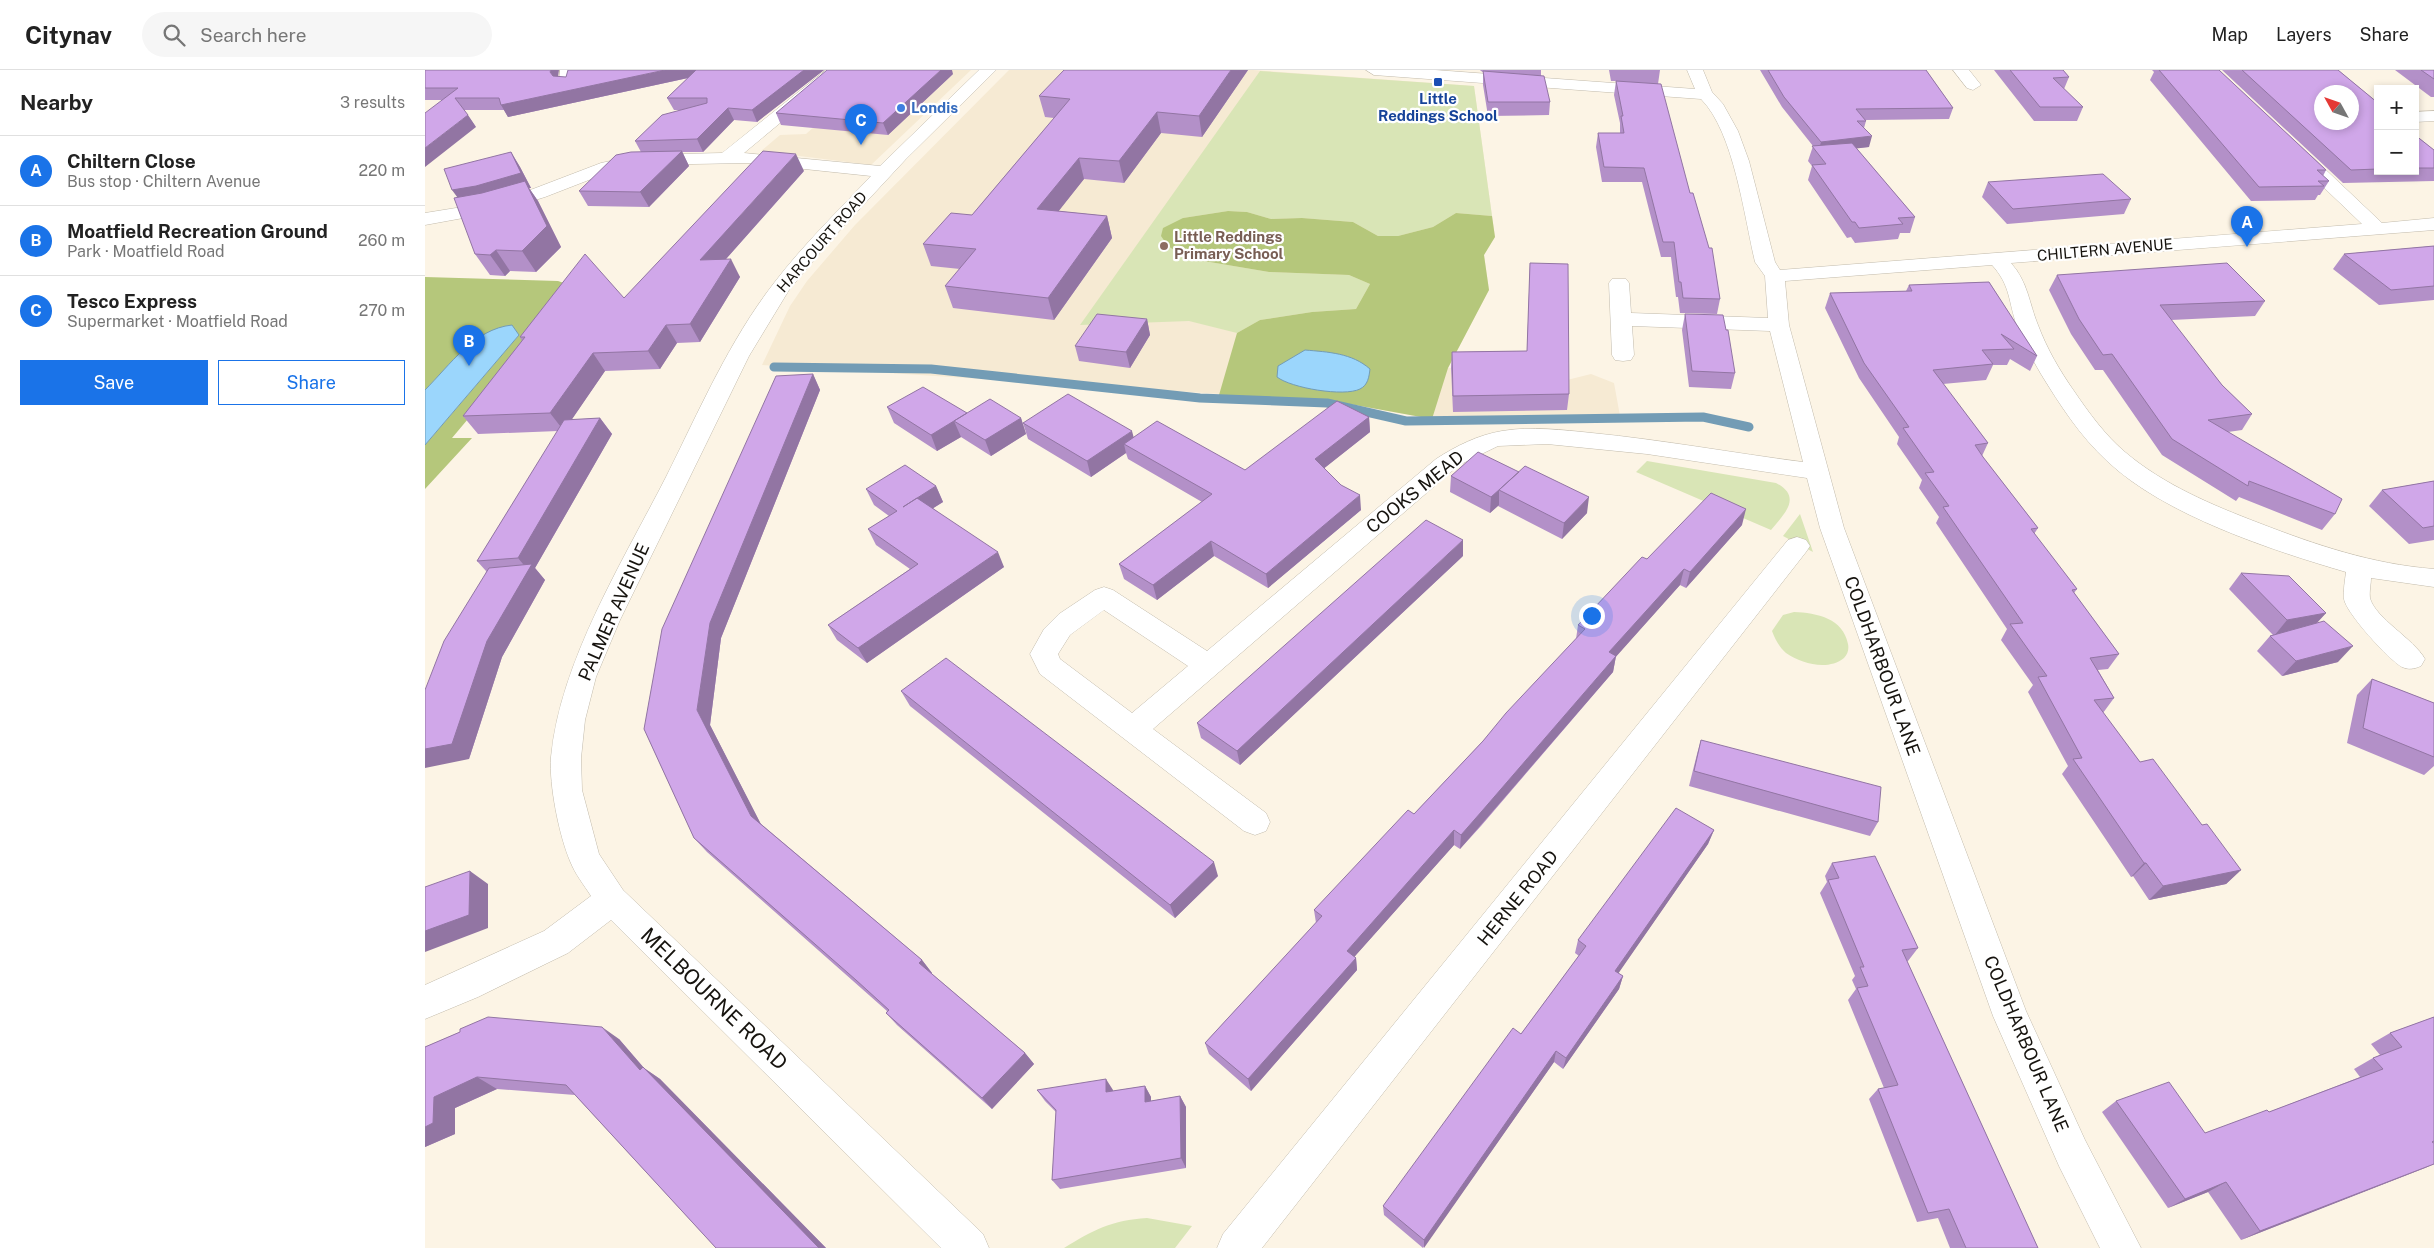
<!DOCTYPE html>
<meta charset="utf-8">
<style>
:root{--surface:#fff;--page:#f6f6f6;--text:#222;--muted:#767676;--line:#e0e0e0;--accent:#1a73e8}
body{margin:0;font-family:"Public Sans",sans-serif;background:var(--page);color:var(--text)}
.controls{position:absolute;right:15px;top:15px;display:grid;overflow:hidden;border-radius:0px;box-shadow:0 2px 8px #0003}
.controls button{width:45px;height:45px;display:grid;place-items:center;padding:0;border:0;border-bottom:1px solid var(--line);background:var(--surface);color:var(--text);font:25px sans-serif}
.compass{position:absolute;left:1889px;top:15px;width:45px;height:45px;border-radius:50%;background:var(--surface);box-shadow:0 2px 8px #0003;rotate:310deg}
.you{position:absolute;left:1166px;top:545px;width:18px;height:18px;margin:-12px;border:4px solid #fff;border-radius:50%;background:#1a73e8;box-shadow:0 0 0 8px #1a73e833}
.badge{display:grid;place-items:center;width:32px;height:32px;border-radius:50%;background:var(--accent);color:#fff;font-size:16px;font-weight:700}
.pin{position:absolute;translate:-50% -41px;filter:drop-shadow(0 1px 2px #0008)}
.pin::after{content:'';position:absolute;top:26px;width:18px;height:15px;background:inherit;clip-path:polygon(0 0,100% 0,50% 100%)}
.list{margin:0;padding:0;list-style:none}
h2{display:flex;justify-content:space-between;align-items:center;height:65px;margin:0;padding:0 20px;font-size:21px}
h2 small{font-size:16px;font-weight:400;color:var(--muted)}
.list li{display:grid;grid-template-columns:32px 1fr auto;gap:15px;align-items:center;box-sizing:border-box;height:70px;padding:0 20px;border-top:1px solid var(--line)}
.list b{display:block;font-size:19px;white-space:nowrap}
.list p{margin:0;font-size:16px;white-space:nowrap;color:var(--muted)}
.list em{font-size:16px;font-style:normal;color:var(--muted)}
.actions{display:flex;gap:10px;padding:15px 20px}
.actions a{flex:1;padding:11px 0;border:1px solid var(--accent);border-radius:0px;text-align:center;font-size:18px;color:var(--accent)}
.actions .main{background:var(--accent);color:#fff}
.icon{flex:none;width:28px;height:28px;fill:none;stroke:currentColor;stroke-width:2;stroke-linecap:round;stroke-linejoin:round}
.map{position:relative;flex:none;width:2009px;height:1178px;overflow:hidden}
header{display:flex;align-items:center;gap:30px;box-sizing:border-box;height:70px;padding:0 25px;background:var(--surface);border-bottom:1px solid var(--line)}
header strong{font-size:24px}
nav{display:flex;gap:28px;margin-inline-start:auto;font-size:18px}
.search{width:350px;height:45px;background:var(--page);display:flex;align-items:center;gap:12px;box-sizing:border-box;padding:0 18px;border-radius:28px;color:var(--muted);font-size:19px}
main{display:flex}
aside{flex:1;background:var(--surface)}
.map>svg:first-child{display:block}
.built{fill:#f6ead3}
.green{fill:#d9e5b6}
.forest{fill:#b5c77b}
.water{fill:#9bd6fc;stroke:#739cb5}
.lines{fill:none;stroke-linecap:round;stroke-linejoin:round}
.stream{stroke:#739cb5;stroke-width:9}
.minor-casing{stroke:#c2bbac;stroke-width:1}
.minor{fill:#fff;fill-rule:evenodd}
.wall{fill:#b390c8}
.shaded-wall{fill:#9275a3}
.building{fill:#d0a7e9;stroke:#9275a3;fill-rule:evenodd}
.transit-dot{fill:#1a4fb4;stroke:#fff;stroke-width:2}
.shop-dot{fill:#3f7fe0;stroke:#fff;stroke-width:2}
.education-dot{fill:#8d6e63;stroke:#fff;stroke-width:2}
.labels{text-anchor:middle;stroke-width:4.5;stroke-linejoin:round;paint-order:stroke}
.far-transit-label{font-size:15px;font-weight:bold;fill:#164399;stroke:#fff}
.far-shop-label{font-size:15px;font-weight:bold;fill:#366cbe;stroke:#fff;text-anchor:start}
.far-education-label{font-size:15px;font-weight:bold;fill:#785e54;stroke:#fff;text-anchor:start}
.far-street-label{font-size:15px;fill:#16130e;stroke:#fff}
.street-label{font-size:18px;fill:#16130e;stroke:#fff}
.near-street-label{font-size:21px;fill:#16130e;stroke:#fff}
</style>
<header>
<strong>Citynav</strong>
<div class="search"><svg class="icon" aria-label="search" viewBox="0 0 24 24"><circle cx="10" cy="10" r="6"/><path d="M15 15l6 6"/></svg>Search here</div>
<nav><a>Map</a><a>Layers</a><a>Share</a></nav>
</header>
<main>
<aside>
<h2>Nearby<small>3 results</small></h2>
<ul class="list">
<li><span class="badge">A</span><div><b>Chiltern Close</b><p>Bus stop · Chiltern Avenue</p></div><em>220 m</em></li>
<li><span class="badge">B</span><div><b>Moatfield Recreation Ground</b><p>Park · Moatfield Road</p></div><em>260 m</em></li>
<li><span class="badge">C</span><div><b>Tesco Express</b><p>Supermarket · Moatfield Road</p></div><em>270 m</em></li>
</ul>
<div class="actions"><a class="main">Save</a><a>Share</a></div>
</aside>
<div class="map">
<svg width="2009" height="1178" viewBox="0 0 2009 1178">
<rect width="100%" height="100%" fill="#fcf4e5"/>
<!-- built -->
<path class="built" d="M453 0H546L446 95 336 81 355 65 381 64Z
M584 0H828L1049 16 1070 167 1059 185 1064 220 1023 298 1140 296 1142 310 1166 304 1189 313 1195 346 1007 349 908 331 337 295 365 236 382 211 430 155Z"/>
<!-- green -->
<path class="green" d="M835 1 1049 16 1067 146 1031 143 1008 157 973 166H953L928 152 877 148 846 149 822 142 803 141 758 148 761 188 844 202 924 205 945 214 931 239 887 242 835 250 812 263 764 251 655 255Z
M1222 391 1351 413C1378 427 1359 444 1346 460L1211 402Z
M1375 444 1388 482 1358 466Z
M1369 542C1392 543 1418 548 1423 574 1424 579 1423 584 1419 588 1403 601 1377 594 1361 583 1354 577 1350 569 1347 561L1358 545Z
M722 1148 767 1156 750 1178H639C668 1160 687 1150 722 1148Z"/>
<!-- forest -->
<path class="forest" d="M803 141 822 142 846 149 877 148 928 152 953 166H973L1008 157 1031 143 1067 146 1070 167 1059 185 1064 220 1023 298 1007 349 908 331 794 325 812 263 835 250 887 242 931 239 945 214 924 205 844 202 761 188 743 176 736 166 738 158 758 148Z
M0 207 133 211 142 214 149 223 27 368H47L0 419V375L94 265 50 268 0 320Z"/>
<!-- water -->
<path class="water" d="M87 255 94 265 0 375V320C25 295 49 259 87 255Z
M880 280C903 282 927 283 945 299 944 307 943 315 935 319 919 327 866 318 852 307L853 296Z"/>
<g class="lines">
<!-- stream -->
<path class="stream" d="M349 297 506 299 775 328 902 333 981 351 1278 347 1324 357"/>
<defs>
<path id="minor" d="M135 0H151L148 17H136L134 14Z
M401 0H419L319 83 455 96 554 0H571L481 89 404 172 364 220 324 286 195 550 171 607 160 650 156 688 157 720 174 784 198 820 558 1164 564 1178H516L186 850 143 883 53 927 0 949V915L119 861 166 826C159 815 150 804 145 791 134 765 124 715 126 687 135 592 198 491 241 407 274 341 304 271 349 213 378 175 413 141 446 106L322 93 214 95 187 101 120 127 71 142 0 155V143L62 133 108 119 176 93 214 85 297 83Z
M941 0H1010L1270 19 1262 0H1278L1287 22 1298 34 1313 61 1324 91 1350 192 1355 200 1937 154 1871 91 1868 87 1871 83H1883L1957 153 2009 148V160L1586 193C1603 212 1604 233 1613 255 1622 279 1635 301 1649 321 1664 343 1680 365 1700 382 1739 415 1787 435 1834 453 1891 475 1947 494 2009 499V517L1946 508C1946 514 1944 522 1945 528 1950 548 1989 569 2000 589L1996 596C1989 599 1984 600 1977 597 1964 590 1921 543 1919 529 1918 521 1920 510 1921 502 1846 480 1739 445 1682 391 1655 366 1635 335 1616 304 1607 289 1599 273 1592 256 1583 231 1586 216 1567 195L1360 211 1364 255 1419 458 1601 941 1660 1070 1716 1178H1675L1634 1096 1568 946 1395 458 1382 408 1222 384 1122 374 1073 376 1034 395 728 659 841 743 845 752 841 761 830 765 819 761 615 604 605 584 619 559 634 544 670 520 679 517 688 520 782 581 1011 389C1031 376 1053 365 1077 361 1106 356 1138 360 1167 363 1238 370 1308 383 1378 392L1345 261 1207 256 1209 285 1206 290 1198 291 1190 290 1187 285 1184 213 1187 209H1201L1204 213 1206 243 1343 248 1340 206 1330 192C1319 146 1309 62 1276 29L949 5ZM679 540 763 596 707 643 635 589 633 584 645 565Z
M1528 0H1544L1556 15 1548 20 1542 18Z
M2009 41V51L1990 52V42Z
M1372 467 1381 470 1385 476 1381 482 837 1178H792L798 1164 1363 470Z"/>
</defs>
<!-- minor casing -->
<use href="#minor" class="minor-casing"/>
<!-- minor -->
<use href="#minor" class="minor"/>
</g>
<!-- wall -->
<path class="wall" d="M0 0 141 7 399 0 332 52 309 50 278 82H257L264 96 224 137 163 136 154 121 216 82 210 71 256 40H249L242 28 263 8 83 47 79 40H39L51 57 17 30H0Z
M823 0 777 67 736 63 699 113 659 109 633 141 682 146 687 168 629 250 528 238 520 216 535 199 506 196 498 174 547 145 629 48 620 47 614 26Z
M1055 0H1116V5L1125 32 1124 45 1063 46 1058 15V2L1056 1Z
M1184 0H1235L1233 14 1265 123 1295 229 1292 244 1255 243 1253 227H1251L1246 187H1236L1217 112H1177L1171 77 1173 63H1195V53L1189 25 1191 11H1186Z
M1335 0H1501L1528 38 1524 49 1440 50 1441 51 1439 58 1444 77 1431 78 1490 147 1485 163H1475L1473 169 1430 173 1426 167 1422 168 1383 110 1387 96 1383 91 1388 76 1357 37Z
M1569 0H1638L1644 7 1639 19 1658 37 1652 51H1609Z
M1727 0H1794L1901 100 1898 106 1904 111 1895 125H1893L1890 130 1826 131 1725 10 1729 2Z
M1797 0H1913L1953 33V101H1990V65L2009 80V111L1918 113Z
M1970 0H2009V27H2006Z
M528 4 463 65 356 55 351 43Z
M86 82 95 97 106 118H104L113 131 136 177 111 202 85 201 80 206 65 205 50 184 33 128Z
M379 101 301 189 315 207 275 272 252 273 235 299 180 301 146 350 175 348 187 364 110 498 120 510 77 587 44 689 61 501 52 491 133 361 53 364 38 346 97 271 95 267 199 228Z
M1563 112 1706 129 1699 144 1582 154 1557 127Z
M2009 176V230L1954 235 1908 199 1919 184Z
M1105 193 1144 324 1142 340 1028 342 1026 298 1027 282 1102 281Z
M1632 205 1840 231 1830 246 1746 250 1797 315 1827 344 1817 360 1803 362 1910 444 1897 460 1814 427 1811 431 1737 385 1678 300H1670L1646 264 1624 220Z
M1564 212 1612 286 1605 301 1585 289 1582 295H1568L1561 310 1518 314 1563 373 1557 386 1613 458 1609 464 1652 519 1649 523 1694 584 1683 599 1673 600 1689 628 1678 643 1715 692 1777 755 1816 800 1801 814 1724 830 1708 806 1706 807 1637 704 1643 696 1603 622 1608 615 1576 570 1582 559 1511 453 1514 447 1494 418 1497 410 1472 374 1474 367 1434 308 1400 238 1405 223 1481 221 1484 215Z
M1260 244 1301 260 1310 303 1306 319 1264 317 1257 260Z
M722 249 725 265 705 298 654 291 650 276Z
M388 304 395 320 296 568 285 655 335 753 497 890 507 903H506L600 983 609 994 567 1039 472 955 461 943 462 941 282 782 269 768 219 659Z
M462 337 596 348 601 364 566 386 536 367 512 381 469 353Z
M944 347 945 362 899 398 936 440 843 518 789 486 732 530 699 509 694 494 777 432 703 389 701 383 666 407 603 369 598 353 708 367 820 400Z
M1026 406 1162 443 1137 469 1073 436 1074 435 1065 443 1025 422Z
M2009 411V470L1984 474 1944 436 1957 420Z
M511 416 518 432 508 438 579 497 442 593 412 570 403 555 485 499 451 475 443 459 464 446 449 435 441 419Z
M1317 455 1261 518 1255 515 1191 586 1188 602 1056 756 1035 779 1029 775 929 887 931 888 932 900 826 1021 784 984 780 973 891 853 889 840 989 744 1058 671 1151 569 1153 555 1222 489Z
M1038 486 815 695 776 668 772 653Z
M1816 503 1901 543 1892 553 1913 592 1857 606 1832 581 1845 566 1848 565 1804 519Z
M1947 609 2009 633V696L1999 705 1922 673 1932 625Z
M476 621 793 806 750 848 485 636Z
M1276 670 1453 752 1445 766 1264 716 1272 684Z
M1289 760 1283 774 1193 903 1198 906 1194 919 1138 999 1129 992 998 1178 959 1145 958 1136 1096 964 1130 918 1154 886 1150 883 1153 870Z
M1407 793 1493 878 1483 891H1482L1613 1178H1525L1513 1148 1492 1152 1444 1029 1453 1019 1459 1018 1423 930 1431 919 1427 910 1430 906 1395 823 1402 812 1400 806Z
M2009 947V1072L2008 1073H2009V1094L1816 1170 1783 1122 1743 1138 1677 1042 1691 1031 1780 1063 1844 1042 1935 1007 1929 999 1948 988 1955 985 1946 974 1965 963Z
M35 962 194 969 219 998 235 1009 401 1178H291L150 1025 72 1019 30 1038V1064L0 1077V977Z
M720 1016 726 1027V1031L755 1026 761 1037V1098L635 1119 627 1110 631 1042 620 1031 612 1020H688V1021Z"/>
<!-- shaded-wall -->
<path class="shaded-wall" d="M126 0H134L132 14 125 2Z
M240 0H284L286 3 83 47 76 35Z
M379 0H399L332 52 327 40Z
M516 0H527L528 4 463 65 458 53Z
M806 0H823L777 67 774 46Z
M303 38 309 50 278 82 272 69Z
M732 42 736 63 699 113 694 91Z
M43 45 51 57 0 97V78Z
M1447 66 1444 77 1393 83 1396 72Z
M257 81 264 96 224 137 215 122Z
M86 82 95 97 106 118H104L113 131 136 177 111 202 97 181 38 135 27 120Z
M371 84 379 101 285 207 275 190Z
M654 88 659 109 618 161 612 139Z
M682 146 687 168 629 250 623 228Z
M71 180 85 201 80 206 65 185Z
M306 189 315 207 275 272 265 254Z
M722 249 725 265 705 298 701 282Z
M241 255 252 273 235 299 223 281Z
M168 283 180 301 139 361 125 343Z
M388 304 395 320 296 568 285 655 339 760 326 746 272 640 285 553Z
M542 343 529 351 536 367 512 381 506 365Z
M944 347 945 362 892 404 890 389Z
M175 348 187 364 110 498 120 510 77 587 44 689 0 698V679L103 500 93 488Z
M596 348 601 364 566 386 560 370Z
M707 361 711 376 699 374 701 383 666 407 662 391Z
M1094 402 1074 420V435L1065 443 1066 427Z
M511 416 518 432 485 453 478 437Z
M935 425 936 440 843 518 841 504Z
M1164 427 1162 443 1137 469 1139 453Z
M1321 439 1317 455 1261 518 1265 502Z
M1038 470V486L815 695 812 681Z
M786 471 789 486 732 530 728 515Z
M573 482 579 497 442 593 433 578Z
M1259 499 1255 515 1181 598 1184 582Z
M1901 543 1887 558 1849 566 1862 550Z
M1928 576 1913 592 1857 606 1871 591Z
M1191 586 1188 602 1035 779 1036 765Z
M1029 760V775L923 894 922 881Z
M1289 760 1283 774 1186 914 1190 901Z
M789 792 793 806 750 848 745 835Z
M1719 793H1721L1708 806 1706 807Z
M1816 800 1801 814 1724 830 1738 816Z
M45 801 63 814V858L0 882V861Z
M931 888 932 900 826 1021 823 1009Z
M497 890 507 903 504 906 494 893Z
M1198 906 1194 919 1138 999 1141 988Z
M177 957 194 969 219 998 235 1009 401 1178H394L215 1000Z
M1131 981 1129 992 999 1178V1170Z
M600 983 609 994 567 1039 557 1028Z
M52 1007 72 1019 30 1038V1064L0 1077V1057L9 1027Z
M681 1009 688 1020V1033L681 1022Z
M720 1016 726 1027V1042L720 1032Z
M755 1026 761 1037V1098L756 1088Z
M2009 1094 2000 1098 1816 1170 1835 1161Z
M1801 1112 1783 1122 1743 1138 1760 1129Z"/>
<!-- building -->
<path class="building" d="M0 0H126L125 2 128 6 141 7 143 0H240L76 35 74 28H30L43 45 0 78V43L33 18H0Z
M271 0H379L327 40 303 38 272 69 210 71 237 45 282 33V28H242Z
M402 0H516L458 53 351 43Z
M639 0H806L774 46 732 42 694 91 654 88 612 139 682 146 623 228 520 216 551 179 498 174 526 143 547 145 645 29 614 26Z
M1343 0H1501L1528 38 1431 39 1441 51H1432L1447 66 1396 72 1359 27Z
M1585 0H1638L1644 7 1628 8 1658 37H1615Z
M1734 0H1794L1901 100H1892L1904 111H1893L1899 116 1834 117Z
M1817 0H1913L1953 33V99L1926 100ZM1896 22H1926V52H1896Z
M1996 0H2009V9Z
M1058 1 1119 6 1125 32H1063Z
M1191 11 1236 14 1265 123H1268L1284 178H1287L1295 229 1258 228 1256 212H1254L1249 172H1238L1219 98 1179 97 1173 63H1199L1196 46H1198Z
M1990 65 2009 80V98H1990Z
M1427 73 1490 147 1473 148 1478 154 1434 158 1430 152H1427L1387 95 1401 94 1387 76Z
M257 81 215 122 154 121 191 85 206 82Z
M338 81 371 84 275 190 306 189 265 254 241 255 223 281 168 283 125 343 38 346 100 267H95L160 184 199 228Z
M86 82 96 103 51 116 27 120 19 99Z
M1678 104 1706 129 1588 139 1563 112Z
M100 111 122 156 97 181 71 180 65 185 50 184 29 128 57 123Z
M2009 176V216L1966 220 1919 184Z
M1105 193 1143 194 1144 324 1028 326 1027 282 1102 281Z
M1802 193 1840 231 1735 235 1797 315 1827 344 1783 350 1917 429 1910 444 1824 411 1823 416 1747 369 1687 284 1678 285 1654 249 1632 205Z
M1564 212 1612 286 1576 264 1589 279 1557 280 1568 294 1508 300 1563 373 1550 375 1558 387 1613 458 1606 459 1652 519 1647 520 1694 584 1665 588 1689 628 1669 630 1715 692 1728 689 1777 755 1782 754 1816 800 1738 816 1721 793H1719L1648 689 1657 688 1613 607 1622 606 1585 554 1598 553 1518 437 1524 436 1500 403 1509 402 1478 358 1484 357 1439 293 1405 223 1487 221 1484 215Z
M672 244 722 249 701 282 650 276Z
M1260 244 1298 245 1301 260H1303L1310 303 1267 301Z
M388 304 285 553 272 640 326 746 497 890 494 893 600 983 557 1028 461 943 464 940 431 910 269 768 219 659 237 559 351 306Z
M498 317 542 343 506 365 462 337Z
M643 324 707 361 662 391 598 353Z
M565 329 596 348 560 370 529 351Z
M912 331 944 347 890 389 916 415 935 425 841 504 786 471 728 515 694 494 787 424 699 374 732 351 820 400Z
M175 348 93 488 52 491 139 350Z
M1053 382 1094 402 1066 427 1026 406Z
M480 395 511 416 478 437 492 428 573 482 433 578 403 555 493 494 443 459 472 441 441 419Z
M1100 396 1164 427 1139 453 1074 420Z
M2009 411V456L1998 458 1957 420Z
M1286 423 1321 439 1265 502 1259 499 1184 582 1191 586 1057 741 1036 765 1029 760 922 881 931 888 823 1009 780 973 897 846 889 840 983 740 989 744 1058 671 1081 643 1160 559 1153 555 1217 487 1222 489Z
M1001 450 1038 470 812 681 772 653Z
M107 494 62 571 27 674 0 679V620L19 571 64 498Z
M1816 503 1864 506 1901 543 1862 550Z
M1899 551 1928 576 1871 591 1845 566Z
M521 588 789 792 745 835 476 621Z
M1947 609 2009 633V687L1938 658Z
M1276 670 1456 717 1453 752 1269 701Z
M1251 738 1289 760 1190 901 1198 906 1141 988 1131 981 999 1170 958 1136 1088 958 1096 964 1130 918 1161 876 1153 870Z
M1450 786 1493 878 1477 880 1613 1178H1541L1524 1139 1503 1143 1453 1019 1473 1015 1432 918 1443 916 1435 897H1439L1403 810 1414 808 1407 793Z
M45 801 44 845 0 861V817Z
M63 947 177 957 215 1000 218 997 394 1178H291L141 1015 52 1007 9 1027 8 1053 0 1057V977L35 962V959Z
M2009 947V1071L2007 1072 2009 1073V1094L1835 1161 1801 1112 1760 1129 1691 1031 1744 1012 1780 1063 1842 1040 1844 1042 1958 999 1948 988 1977 977 1965 963Z
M681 1009V1022L720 1016V1032L755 1026 756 1088 627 1110 631 1040 612 1020Z"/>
<!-- markers -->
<rect class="transit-dot" x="1008" y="7" width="10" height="10" rx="2.5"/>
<circle class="shop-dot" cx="476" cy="38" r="5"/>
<circle class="education-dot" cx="739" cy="176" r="5"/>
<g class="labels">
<!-- far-transit labels -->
<g class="far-transit-label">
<text x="1013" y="34">Little<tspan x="1013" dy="17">Reddings School</tspan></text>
</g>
<!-- far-shop labels -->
<g class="far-shop-label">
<text x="486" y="43">Londis</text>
</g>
<!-- far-education labels -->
<g class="far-education-label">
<text x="749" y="172">Little Reddings<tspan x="749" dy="17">Primary School</tspan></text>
</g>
<!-- far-street labels -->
<g class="far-street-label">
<text transform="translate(397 172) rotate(-49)" y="5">HARCOURT ROAD</text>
<text transform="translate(1680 180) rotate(-5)" y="5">CHILTERN AVENUE</text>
</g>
<!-- street labels -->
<g class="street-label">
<text transform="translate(990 422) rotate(-39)" y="6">COOKS MEAD</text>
<text transform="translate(189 542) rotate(-66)" y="6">PALMER AVENUE</text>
<text transform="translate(1457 596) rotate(70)" y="6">COLDHARBOUR LANE</text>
<text transform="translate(1093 828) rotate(-51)" y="6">HERNE ROAD</text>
<text transform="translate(1601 974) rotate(67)" y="6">COLDHARBOUR LANE</text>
</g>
<!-- near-street labels -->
<g class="near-street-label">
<text transform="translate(289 929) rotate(44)" y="7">MELBOURNE ROAD</text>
</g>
</g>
</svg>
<div class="controls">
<button>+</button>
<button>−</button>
</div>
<svg class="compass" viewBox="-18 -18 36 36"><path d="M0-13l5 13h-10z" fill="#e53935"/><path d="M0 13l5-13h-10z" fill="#767676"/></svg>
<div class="you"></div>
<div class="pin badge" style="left:1822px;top:177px">A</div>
<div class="pin badge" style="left:44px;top:296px">B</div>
<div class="pin badge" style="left:436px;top:75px">C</div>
</div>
</main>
